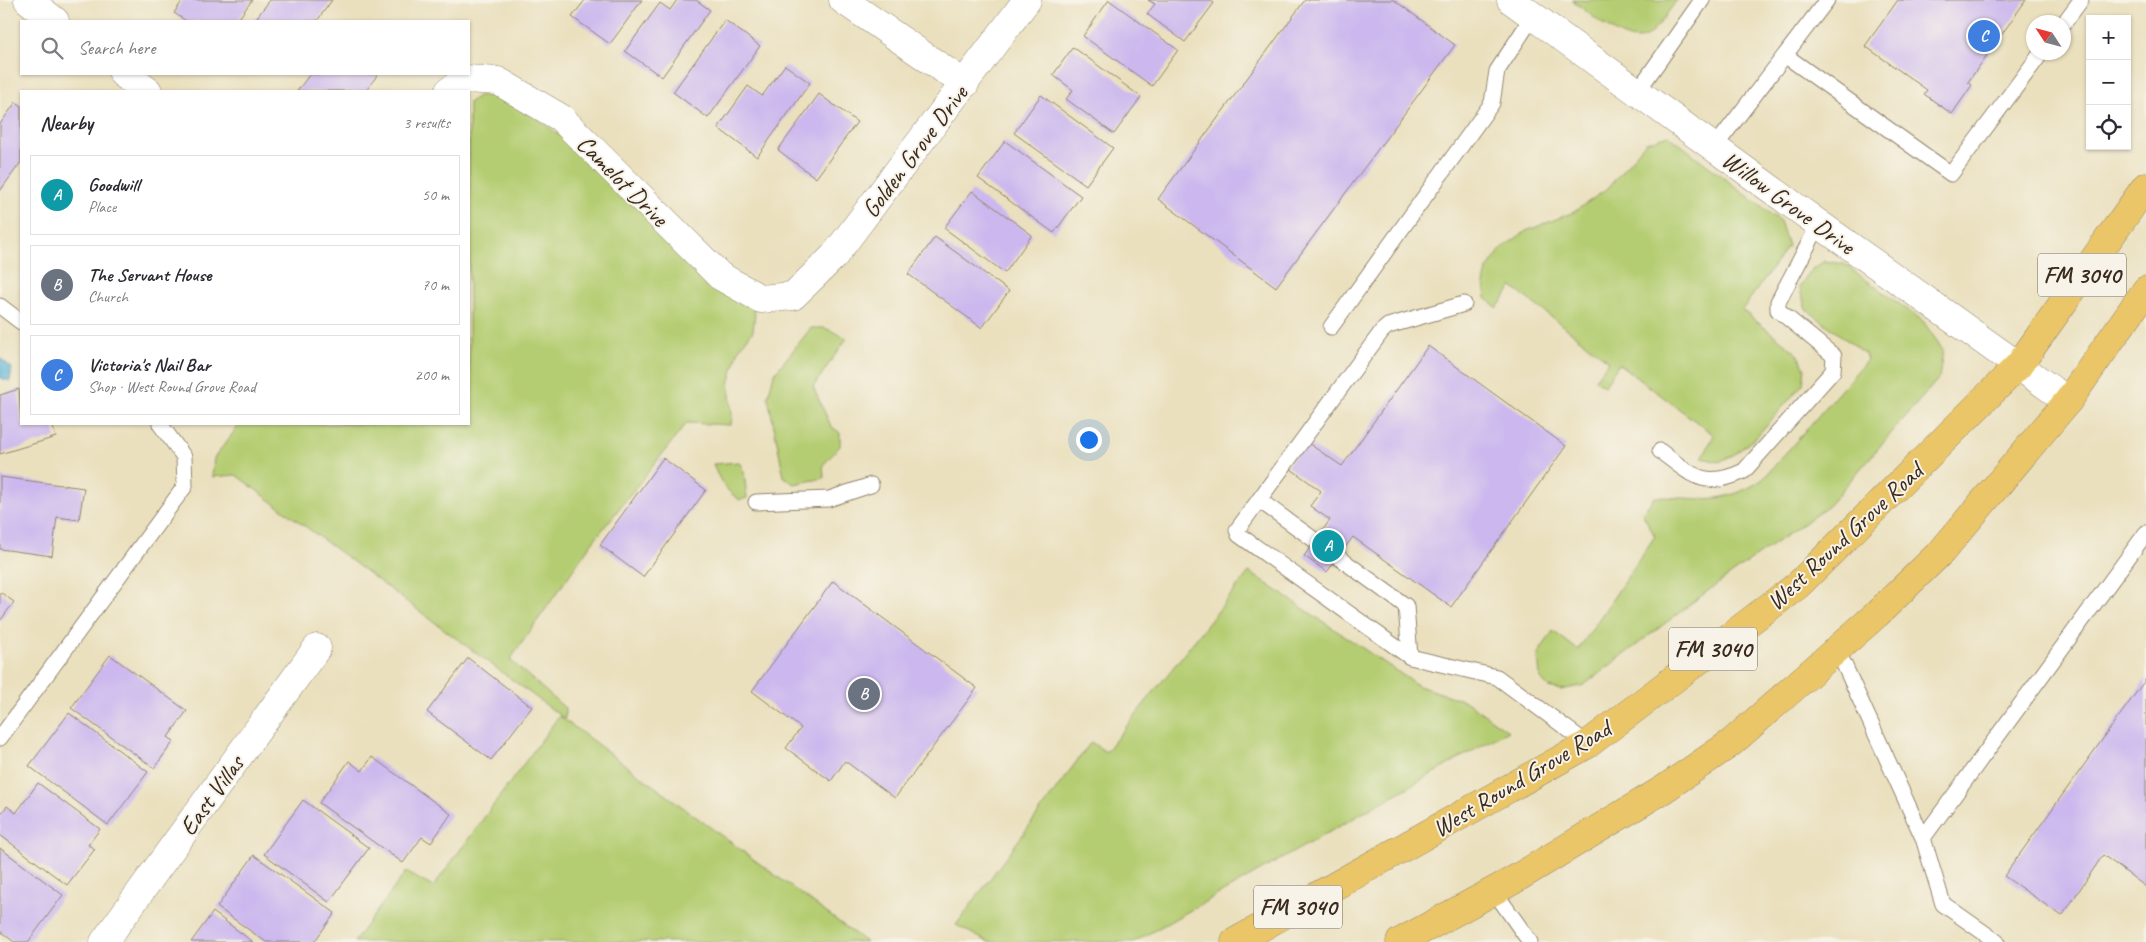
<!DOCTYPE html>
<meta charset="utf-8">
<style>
:root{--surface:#fff;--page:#f2f2f3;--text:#2b2b33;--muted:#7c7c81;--line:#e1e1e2;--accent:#b45309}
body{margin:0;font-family:Caveat,sans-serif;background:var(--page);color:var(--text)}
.controls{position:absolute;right:15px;top:15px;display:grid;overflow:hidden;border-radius:0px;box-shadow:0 1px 4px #0004}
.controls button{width:45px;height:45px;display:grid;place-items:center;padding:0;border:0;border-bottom:1px solid var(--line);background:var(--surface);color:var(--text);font:25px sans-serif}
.compass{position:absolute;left:2026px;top:15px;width:45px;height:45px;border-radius:50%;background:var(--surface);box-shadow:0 1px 4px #0004;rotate:306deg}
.you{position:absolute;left:1088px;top:439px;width:18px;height:18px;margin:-12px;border:4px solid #fff;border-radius:50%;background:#1a73e8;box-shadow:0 0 0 8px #1a73e833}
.badge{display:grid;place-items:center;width:32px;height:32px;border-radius:50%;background:var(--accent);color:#fff;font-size:16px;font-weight:700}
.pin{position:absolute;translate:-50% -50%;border:2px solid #fff;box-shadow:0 1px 5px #0006}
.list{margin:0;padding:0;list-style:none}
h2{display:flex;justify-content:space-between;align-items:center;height:65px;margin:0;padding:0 20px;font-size:21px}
h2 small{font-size:16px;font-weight:400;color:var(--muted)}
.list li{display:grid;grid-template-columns:32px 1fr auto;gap:15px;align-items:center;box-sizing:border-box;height:80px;margin:0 10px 10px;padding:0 10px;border:1px solid var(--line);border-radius:0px}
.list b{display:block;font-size:19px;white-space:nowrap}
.list p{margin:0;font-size:16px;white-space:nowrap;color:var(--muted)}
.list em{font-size:16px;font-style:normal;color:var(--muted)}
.icon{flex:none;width:28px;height:28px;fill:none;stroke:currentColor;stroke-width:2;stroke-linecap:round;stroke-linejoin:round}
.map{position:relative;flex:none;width:2146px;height:942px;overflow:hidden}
.search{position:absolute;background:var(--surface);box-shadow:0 1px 4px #0004;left:20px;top:20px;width:450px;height:55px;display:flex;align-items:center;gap:12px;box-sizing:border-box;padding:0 18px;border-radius:0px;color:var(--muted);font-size:19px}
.panel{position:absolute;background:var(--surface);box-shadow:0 1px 4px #0004;left:20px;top:90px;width:450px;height:335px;border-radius:0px}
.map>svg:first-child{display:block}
.green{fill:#b5cd72;stroke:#787c48}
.water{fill:#57b4d5;stroke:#496f7a}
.building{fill:#ccb8ee}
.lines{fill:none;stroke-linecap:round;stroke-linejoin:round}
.lane-casing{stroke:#92856e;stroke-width:17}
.street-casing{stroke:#92856e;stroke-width:29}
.primary-casing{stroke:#92856e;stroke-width:29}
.lane{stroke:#fff;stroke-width:15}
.street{stroke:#fff;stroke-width:28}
.primary{stroke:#eac669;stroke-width:28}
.labels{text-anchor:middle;stroke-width:4;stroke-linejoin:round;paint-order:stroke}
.shield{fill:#f7f3e8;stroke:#73665b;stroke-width:1}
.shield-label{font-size:24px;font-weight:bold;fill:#3b2a1e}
.street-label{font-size:25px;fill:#3b2a1e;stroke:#f7f3e8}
</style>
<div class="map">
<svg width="2146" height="942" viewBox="0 0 2146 942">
<rect width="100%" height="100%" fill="#f7f3e8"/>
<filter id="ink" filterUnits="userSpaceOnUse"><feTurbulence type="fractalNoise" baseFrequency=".02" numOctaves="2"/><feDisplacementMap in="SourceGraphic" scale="10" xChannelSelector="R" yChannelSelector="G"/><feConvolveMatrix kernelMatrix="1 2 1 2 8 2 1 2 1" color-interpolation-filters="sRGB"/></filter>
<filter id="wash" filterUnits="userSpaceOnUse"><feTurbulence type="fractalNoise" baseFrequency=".0096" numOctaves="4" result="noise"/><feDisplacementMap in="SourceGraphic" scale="20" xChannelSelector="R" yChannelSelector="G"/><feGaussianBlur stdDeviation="1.12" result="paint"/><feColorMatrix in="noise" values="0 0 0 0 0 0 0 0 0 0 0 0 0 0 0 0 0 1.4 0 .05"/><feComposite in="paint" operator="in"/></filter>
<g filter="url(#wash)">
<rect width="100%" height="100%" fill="#eae0be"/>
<!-- green -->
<path class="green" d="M1572 0H1677C1670 9 1654 35 1643 38 1623 45 1588 12 1572 0Z
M480 95 506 98 531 113 589 159 745 298 755 313 753 331 739 349 729 384 732 415 731 425 687 423 591 544 510 660 565 708V719L236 475 212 477 214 458 240 424H469V102Z
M1668 135 1780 221 1788 246 1742 310 1797 353 1805 368 1803 384 1756 437 1735 454 1719 462 1702 458 1714 435 1619 364 1604 386 1595 379 1609 361 1512 287 1497 308 1486 298 1484 284 1487 269 1502 248 1526 231 1574 212 1608 188 1646 142Z
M1825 261 1844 264 1923 321 1943 350 1939 378 1829 505 1705 593 1584 685 1561 690 1548 687 1540 678 1538 654 1553 631 1578 650 1655 536 1642 513 1655 497C1699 497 1722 507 1763 479L1867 360 1865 354 1806 309 1799 287 1812 269Z
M811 328H825L847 338 813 387 831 426 840 433V446L823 465 824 478 794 484 784 477 768 397 774 374Z
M739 462 744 472 747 498 740 500C726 492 718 478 713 464Z
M1249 572 1419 686 1465 701 1508 731 1134 942H988L956 925 1091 742 1106 752Z
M559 716 866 942H354L406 872 433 887Z"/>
<!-- water -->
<path class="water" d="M0 358 12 368 10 381 0 378Z"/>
<g id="blocks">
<!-- building -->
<path class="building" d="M183 0H252L237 21H186L174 13Z
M270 0H332L317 21H254Z
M585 0H642L610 44 572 17Z
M677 0H696L710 10 662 77 625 51 660 3 670 10Z
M1109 0 1178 50 1152 86 1083 36Z
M1148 0H1210L1214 3 1185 42 1147 14 1155 4Z
M1305 0H1394L1455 45 1276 287 1158 199Z
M1898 0H2026L1968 82 1972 85 1952 114 1924 94 1927 90 1865 46Z
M725 20 760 46 708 118 673 92Z
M1073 47 1141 97 1114 134 1066 99 1073 90 1053 75Z
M785 65 810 83 757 157 718 128 748 86 762 96Z
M310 74H378L366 91H297Z
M819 94 857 122 816 178 778 150Z
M1041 95 1113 148 1086 185 1014 133Z
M16 102 21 105V162L0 191V124Z
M1005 141 1081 196 1054 233 978 178Z
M972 191 1032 235 1005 273 944 228Z
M935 237 1009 291 982 328 908 274Z
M1428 346 1566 446 1451 607 1353 537 1327 572 1304 556 1330 520 1310 506 1321 491 1287 466 1305 441 1342 466Z
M19 389 21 424H52L56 437 0 454V395Z
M663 458 706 490 643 577 600 545Z
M0 477 84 488 79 520 57 517 52 556 0 549Z
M833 581 977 688 895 798 845 761 831 781 786 748 801 728 752 691Z
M0 592 14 602 0 621Z
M110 655 187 711 168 737 174 741 154 768 71 708Z
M468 658 532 707 491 760 427 712Z
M2146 679V887L2103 855 2062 916 2004 876Z
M69 713 148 772 108 825 29 766Z
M372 757 451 814 431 843 422 837 403 863 319 803 349 761 362 771Z
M38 783 100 829 88 845 95 849 67 885 0 835V815L7 806 16 813Z
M303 800 369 848 329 902 264 854Z
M0 848 63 895 28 942H14L0 931Z
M254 855 335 913 314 942H266L217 907Z
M213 912 253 942H191Z"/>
</g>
</g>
<g filter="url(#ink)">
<use href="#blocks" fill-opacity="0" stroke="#92856e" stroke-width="1"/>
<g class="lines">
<defs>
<path id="lane" d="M2064 23 2081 0
M1786 56 1951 174 2042 52
M1637 92 1702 0
M1714 148 1827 0
M1464 304 1388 326 1382 331 1237 530 1239 535 1410 657 1497 677 1588 744
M0 306 21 322
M1331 327 1492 103 1497 71 1533 16
M1660 451C1692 475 1704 490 1744 471L1833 371 1834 356 1778 310V302L1819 224
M1259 500 1406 606 1410 657
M756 502 829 499 871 485
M1837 649 1923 838
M0 738 185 486 184 457 160 424
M1494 891 1530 942
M1997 942 1943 904 1923 838 2146 533"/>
<path id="street" d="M28 0 55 21
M843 0 965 84
M1511 0 1819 224 2068 401
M123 74 148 91
M449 91 466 79 498 81 561 118 720 276 761 299 793 296 834 256 1027 0
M104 942 317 648"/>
<path id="primary" d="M1235 942 1588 744 1798 585 2019 365 2146 186
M1400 942 1512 881 1664 789 1731 743 1877 614 1942 551 2068 401 2146 290"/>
</defs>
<!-- lane casing -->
<use href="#lane" class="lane-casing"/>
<!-- street casing -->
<use href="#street" class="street-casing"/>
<!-- primary casing -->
<use href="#primary" class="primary-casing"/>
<!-- lane -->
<use href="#lane" class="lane"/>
<!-- street -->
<use href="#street" class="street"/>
<!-- primary -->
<use href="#primary" class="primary"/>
</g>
</g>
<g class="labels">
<!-- shield labels -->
<g class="shield">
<rect x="2038" y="253.5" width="88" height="43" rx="4"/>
<rect x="1669" y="627.5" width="88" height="43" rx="4"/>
<rect x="1254" y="885.5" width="88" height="43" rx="4"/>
</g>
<g class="shield-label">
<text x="2082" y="283">FM 3040</text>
<text x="1713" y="657">FM 3040</text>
<text x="1298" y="915">FM 3040</text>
</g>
<!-- street labels -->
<g class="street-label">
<text transform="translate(914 151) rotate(-53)" y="9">Golden Grove Drive</text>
<text transform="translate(623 180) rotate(45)" y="9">Camelot Drive</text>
<text transform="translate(1789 202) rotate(36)" y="9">Willow Grove Drive</text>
<text transform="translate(1844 536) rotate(-43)" y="9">West Round Grove Road</text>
<text transform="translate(1521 778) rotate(-31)" y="9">West Round Grove Road</text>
<text transform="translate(211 795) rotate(-54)" y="9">East Villas</text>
</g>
</g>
</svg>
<div class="controls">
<button>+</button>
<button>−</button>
<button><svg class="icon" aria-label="locate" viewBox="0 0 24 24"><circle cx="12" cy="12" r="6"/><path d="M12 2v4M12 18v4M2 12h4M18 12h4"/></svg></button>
</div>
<svg class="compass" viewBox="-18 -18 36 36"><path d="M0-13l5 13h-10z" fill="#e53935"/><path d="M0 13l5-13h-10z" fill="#7c7c81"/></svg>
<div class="you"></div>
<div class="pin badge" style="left:1328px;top:546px;background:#0f9aa8">A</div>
<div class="pin badge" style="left:864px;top:694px;background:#6b7280">B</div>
<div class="pin badge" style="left:1984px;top:36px;background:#3f7fe0">C</div>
<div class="search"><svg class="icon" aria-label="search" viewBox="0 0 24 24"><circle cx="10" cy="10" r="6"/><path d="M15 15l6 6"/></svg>Search here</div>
<section class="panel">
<h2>Nearby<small>3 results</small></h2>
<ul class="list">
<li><span class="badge" style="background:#0f9aa8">A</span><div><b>Goodwill</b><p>Place</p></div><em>50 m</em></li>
<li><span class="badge" style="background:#6b7280">B</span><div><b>The Servant House</b><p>Church</p></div><em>70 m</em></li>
<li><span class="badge" style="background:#3f7fe0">C</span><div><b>Victoria's Nail Bar</b><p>Shop · West Round Grove Road</p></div><em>200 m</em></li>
</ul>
</section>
</div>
